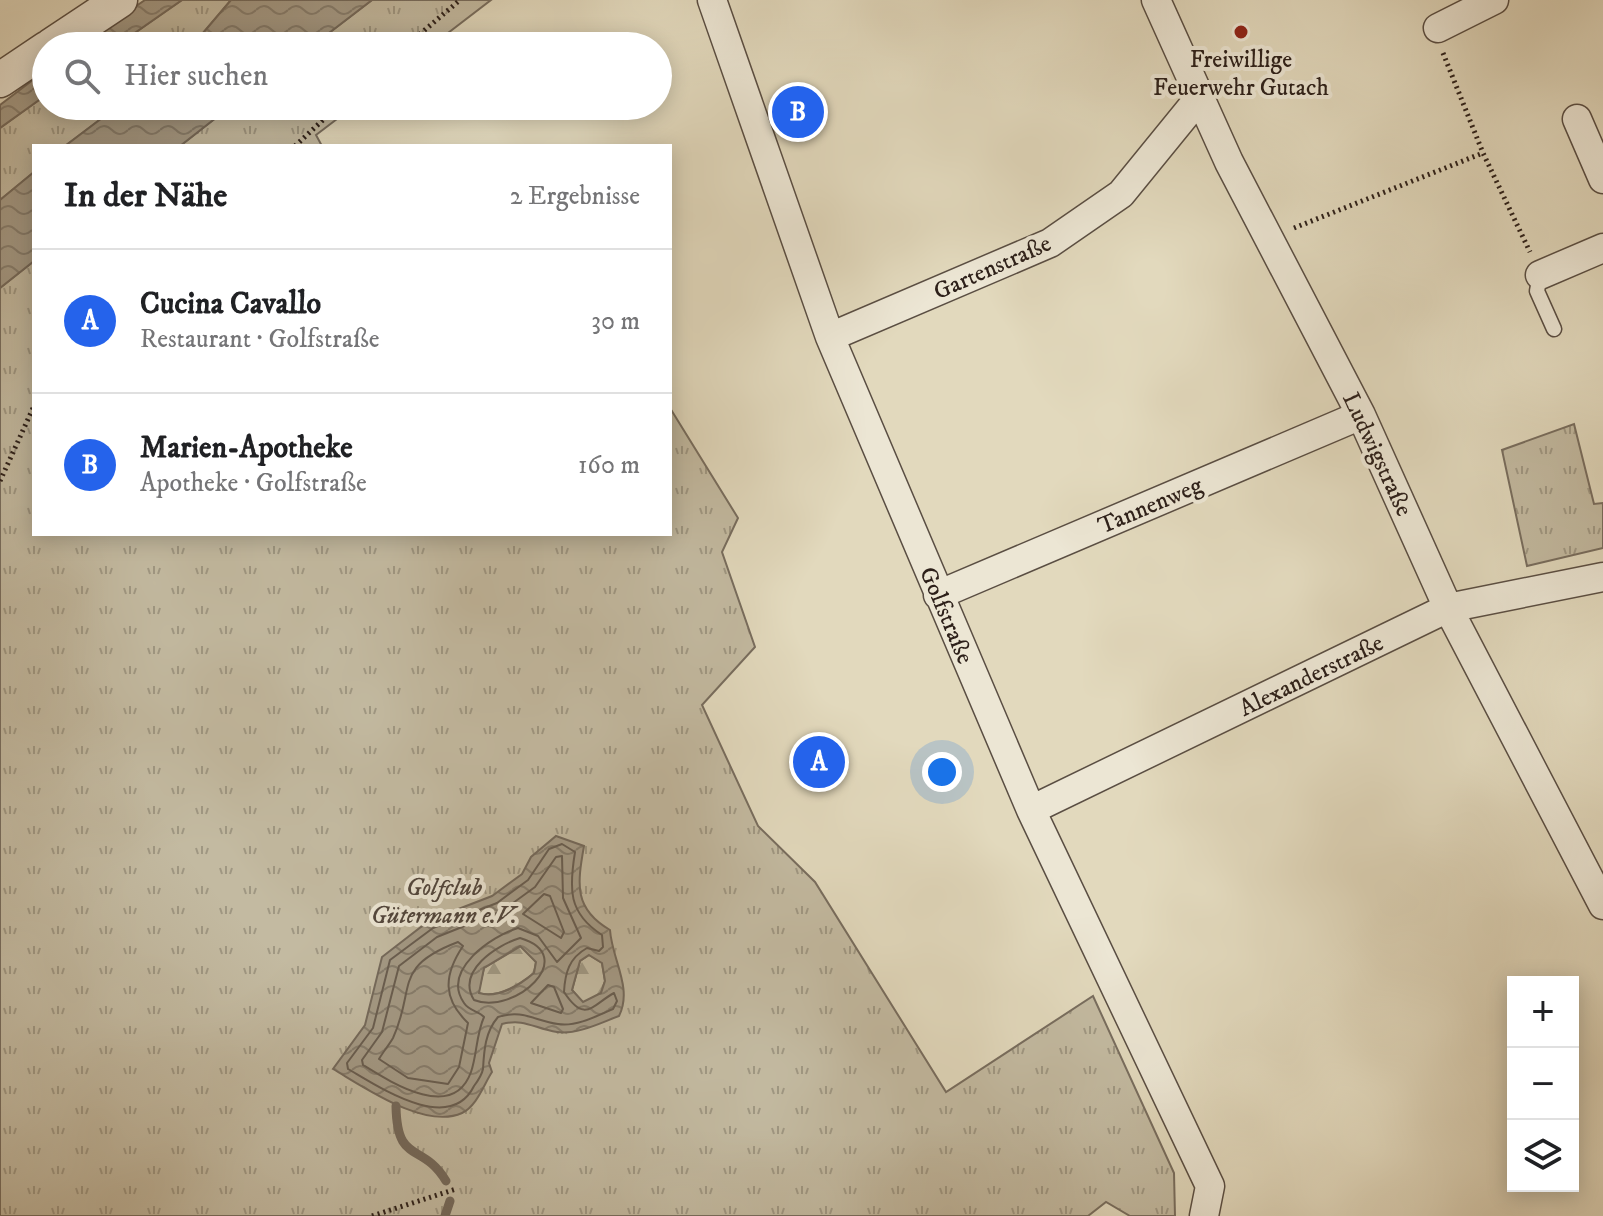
<!DOCTYPE html>
<html lang="de">
<meta charset="utf-8">
<style>
:root{--surface:#fff;--page:#f2f2f2;--text:#202124;--muted:#757577;--line:#e0e0e0;--accent:#2563eb}
body{margin:0;font-family:"IM FELL DW Pica",serif;background:var(--page);color:var(--text)}
.controls{position:absolute;right:24px;bottom:24px;display:grid;overflow:hidden;border-radius:0px;box-shadow:0 4px 20px #0003}
.controls button{width:72px;height:72px;display:grid;place-items:center;padding:0;border:0;border-bottom:2px solid var(--line);background:var(--surface);color:var(--text);font:40px sans-serif}
.you{position:absolute;left:942px;top:772px;width:28px;height:28px;margin:-20px;border:6px solid #fff;border-radius:50%;background:#1a73e8;box-shadow:0 0 0 12px #1a73e833}
.badge{display:grid;place-items:center;width:52px;height:52px;border-radius:50%;background:var(--accent);color:#fff;font-size:26px;font-weight:700}
.pin{position:absolute;translate:-50% -50%;border:4px solid #fff;box-shadow:0 2px 8px #0006}
.list{margin:0;padding:0;list-style:none}
h2{display:flex;justify-content:space-between;align-items:center;height:104px;margin:0;padding:0 32px;font-size:34px}
h2 small{font-size:26px;font-weight:400;color:var(--muted)}
.list li{display:grid;grid-template-columns:52px 1fr auto;gap:24px;align-items:center;box-sizing:border-box;height:144px;padding:0 32px;border-top:2px solid var(--line)}
.list b{display:block;font-size:30px;white-space:nowrap}
.list p{margin:0;font-size:26px;white-space:nowrap;color:var(--muted)}
.list em{font-size:26px;font-style:normal;color:var(--muted)}
.icon{flex:none;width:44px;height:44px;fill:none;stroke:currentColor;stroke-width:2;stroke-linecap:round;stroke-linejoin:round}
.map{position:relative;flex:none;width:1603px;height:1216px;overflow:hidden}
.search{position:absolute;background:var(--surface);box-shadow:0 4px 20px #0003;left:32px;top:32px;width:640px;height:88px;display:flex;align-items:center;gap:20px;box-sizing:border-box;padding:0 28px;border-radius:44px;color:var(--muted);font-size:30px}
.panel{position:absolute;background:var(--surface);box-shadow:0 4px 20px #0003;left:32px;top:144px;width:640px;height:392px;border-radius:0px}
.map>svg:first-child{display:block}
.grass{fill:url(#grass-tufts);stroke:#786d5e;stroke-width:2}
.forest{fill:url(#forest-firs);stroke:#786d5e;stroke-width:2}
.water{fill:url(#water-waves);stroke:#74695b;stroke-width:2;fill-rule:evenodd}
.lines{fill:none;stroke-linecap:round;stroke-linejoin:round}
.shore{stroke:#685d50;stroke-width:2}
.stream{stroke:#74695b;stroke-width:9}
.service-casing{stroke:#5a4e43;stroke-width:17}
.minor-casing{stroke:#5a4e43;stroke-width:31}
.tertiary-casing{stroke:#5a4e43;stroke-width:37}
.path{stroke:#2d201a;stroke-width:5;stroke-dasharray:2 4;stroke-linecap:butt}
.service{stroke:#ece6d4;stroke-width:14}
.minor{stroke:#ece6d4;stroke-width:28}
.tertiary{stroke:#ece6d4;stroke-width:34}
.poi-dot{fill:#8f2418;stroke:#ece6d4;stroke-width:3}
.labels{text-anchor:middle;stroke-width:8;stroke-linejoin:round;paint-order:stroke}
.poi-label{font-size:24px;fill:#2d201a;stroke:#ece6d4}
.street-label{font-size:24px;fill:#2d201a;stroke:#ece6d4}
.park-label{font-size:24px;font-style:italic;fill:#52463c;stroke:#ece6d4}
</style>
<div class="map">
<svg width="1603" height="1216" viewBox="0 0 1603 1216">
<defs>
<pattern id="grass-tufts" width="24" height="20" patternUnits="userSpaceOnUse" patternTransform="scale(2)"><rect width="24" height="20" fill="#c3baa1"/><path d="M3 7l-1-3M5 7V3M7 7l1-3M15 17l-1-3M17 17v-4M19 17l1-3" fill="none" stroke="#9f9782"/></pattern>
<pattern id="forest-firs" width="22" height="20" patternUnits="userSpaceOnUse" patternTransform="scale(2)"><rect width="22" height="20" fill="#c3baa1"/><path d="M5 1l3.5 6h-7zM16 11l3.5 6h-7z" fill="#9f9782"/></pattern>
<pattern id="water-waves" width="16" height="10" patternUnits="userSpaceOnUse" patternTransform="scale(2)"><rect width="16" height="10" fill="#a49a86"/><path d="M0 5q4-4 8 0t8 0" fill="none" stroke="#867d6d"/></pattern>
</defs>
<rect width="100%" height="100%" fill="#e2d9bd"/>
<filter id="stains"><feTurbulence type="fractalNoise" baseFrequency=".0025" numOctaves="4"/><feColorMatrix values="0 0 0 0 .2 0 0 0 0 .09 0 0 0 0 .02 0 0 0 .5 -.17"/></filter>
<radialGradient id="worn" r=".72"><stop offset=".6" stop-color="#630" stop-opacity="0"/><stop offset="1" stop-color="#630" stop-opacity=".3"/></radialGradient>
<!-- grass -->
<path class="grass" d="M182 0H231L192 46H116Z
M372 0H491L431 46H312Z
M46 95V106H118L65 146H34V172L0 200V128Z
M231 106H354L316 135 322 146H180Z
M34 261V534H670V408L738 518 722 552 755 647 702 705 758 826 815 882 946 1092 1093 996 1174 1173 1175 1216H1130L1106 1202 1088 1216H0V288Z
M1574 424 1594 504 1603 503V548L1527 566 1502 450Z"/>
<!-- forest -->
<path class="forest" d="M521 946 536 962 534 973C519 985 498 999 478 993L484 968Z
M589 955 602 963 605 981 601 993 583 1003 572 990 580 961Z"/>
<!-- water -->
<path class="water" d="M145 0H182L116 46H78Z
M231 0H372L312 46H192Z
M46 70V95L0 128V105Z
M118 106H231L180 146H65Z
M34 172V261L0 288V200Z
M556 836 584 846C577 885 574 909 610 930 612 960 633 988 619 1016 600 1023 577 1035 557 1032 535 1029 525 1018 502 1024L489 1063 492 1072C484 1084 477 1106 462 1113 425 1130 364 1087 333 1069L365 1025 382 957 430 920 492 896 522 874 531 857ZM520 946 536 962 534 973C520 985 498 999 479 993L484 968ZM589 955 602 963 605 981 601 993 583 1002 572 990 580 961Z"/>
<g class="lines">
<!-- shore -->
<path class="shore" d="M562 844 575 852C569 889 568 913 602 935L603 947 599 951 587 948C569 958 565 973 564 992 585 1024 592 1005 614 993L617 1001 613 1009C597 1016 576 1027 558 1024 535 1021 523 1009 498 1017 485 1032 484 1051 483 1069 482 1074 477 1082 474 1086 450 1135 379 1087 348 1069L347 1063 373 1028 390 960 433 928 497 903 528 880 549 849Z
M562 856 563 898 581 938 557 962 538 936 518 928C492 936 441 970 464 1003 469 1011 479 1011 484 1017 476 1035 477 1055 471 1072 453 1122 392 1083 363 1065L362 1060 382 1032 399 966 437 937 502 911 535 887 556 857Z
M544 894 550 896 564 932 561 938 523 914Z
M520 938C581 956 514 1016 474 1000 456 971 497 945 520 938Z
M458 942 463 946C443 976 443 999 468 1023L459 1067 448 1084 408 1078 379 1059C383 1052 389 1045 393 1038 416 988 392 967 458 942Z
M548 985 554 987 563 1009 561 1013 531 1003Z"/>
<!-- stream -->
<path class="stream" d="M396 1106C397 1166 422 1141 446 1181
M445 1216 450 1201"/>
<defs>
<path id="service" d="M1540 275 1537 291 1554 329"/>
<path id="minor" d="M712 0 830 337 1031 810 1210 1186 1204 1216
M1156 0 1229 162 1361 415 1448 608 1603 905
M1438 28 1494 0
M1577 119 1603 179
M1540 275 1603 248
M830 337 1050 243 1121 194 1200 97
M938 595 1361 415
M1031 810 1448 608 1603 577"/>
<path id="tertiary" d="M51 46 120 0
M0 80 46 49"/>
</defs>
<!-- service casing -->
<use href="#service" class="service-casing"/>
<!-- minor casing -->
<use href="#minor" class="minor-casing"/>
<!-- tertiary casing -->
<use href="#tertiary" class="tertiary-casing"/>
<!-- path -->
<path class="path" d="M406 46 460 0
M1443 53 1483 153
M295 146 338 106
M1294 228 1483 153 1530 252
M0 481 34 406
M372 1216 456 1189"/>
<!-- service -->
<use href="#service" class="service"/>
<!-- minor -->
<use href="#minor" class="minor"/>
<!-- tertiary -->
<use href="#tertiary" class="tertiary"/>
</g>
<!-- markers -->
<circle class="poi-dot" cx="1241" cy="32" r="8"/>
<g class="labels">
<!-- poi labels -->
<g class="poi-label">
<text x="1241" y="67">Freiwillige<tspan x="1241" dy="28">Feuerwehr Gutach</tspan></text>
</g>
<!-- street labels -->
<g class="street-label">
<text transform="translate(992 267) rotate(-24)" y="8">Gartenstraße</text>
<text transform="translate(1378 454) rotate(65)" y="8">Ludwigstraße</text>
<text transform="translate(1150 505) rotate(-23)" y="8">Tannenweg</text>
<text transform="translate(947 615) rotate(67)" y="8">Golfstraße</text>
<text transform="translate(1311 675) rotate(-26)" y="8">Alexanderstraße</text>
</g>
<!-- park labels -->
<g class="park-label">
<text x="444" y="895">Golfclub<tspan x="444" dy="28">Gütermann e.V.</tspan></text>
</g>
</g>
<rect width="100%" height="100%" filter="url(#stains)"/>
<rect width="100%" height="100%" fill="url(#worn)"/>
</svg>
<div class="controls">
<button>+</button>
<button>−</button>
<button><svg class="icon" aria-label="layers" viewBox="0 0 24 24"><path d="M12 4l9 5-9 5-9-5zM3 14l9 5 9-5"/></svg></button>
</div>
<div class="you"></div>
<div class="pin badge" style="left:819px;top:762px">A</div>
<div class="pin badge" style="left:798px;top:112px">B</div>
<div class="search"><svg class="icon" aria-label="search" viewBox="0 0 24 24"><circle cx="10" cy="10" r="6"/><path d="M15 15l6 6"/></svg>Hier suchen</div>
<section class="panel">
<h2>In der Nähe<small>2 Ergebnisse</small></h2>
<ul class="list">
<li><span class="badge">A</span><div><b>Cucina Cavallo</b><p>Restaurant · Golfstraße</p></div><em>30 m</em></li>
<li><span class="badge">B</span><div><b>Marien-Apotheke</b><p>Apotheke · Golfstraße</p></div><em>160 m</em></li>
</ul>
</section>
</div>
